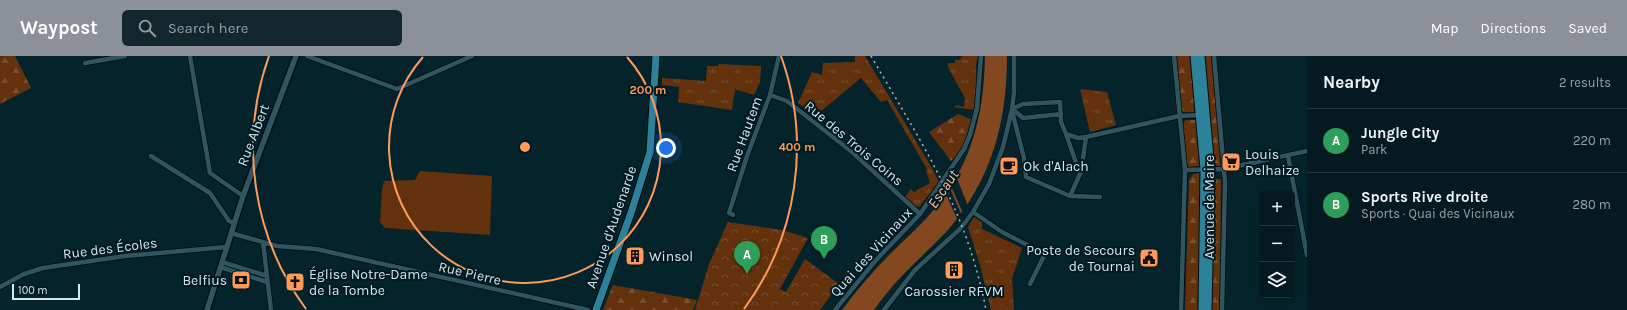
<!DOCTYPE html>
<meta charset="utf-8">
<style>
:root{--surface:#041a20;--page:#12272d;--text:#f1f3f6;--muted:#97a1a5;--line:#25383e;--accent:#8c9099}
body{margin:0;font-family:Karla,sans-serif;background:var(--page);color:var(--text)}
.controls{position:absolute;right:12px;bottom:12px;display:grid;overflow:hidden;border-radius:6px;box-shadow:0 4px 16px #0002}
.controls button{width:36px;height:36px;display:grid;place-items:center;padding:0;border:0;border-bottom:1px solid var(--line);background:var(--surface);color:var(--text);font:20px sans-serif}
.scale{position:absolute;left:12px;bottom:10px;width:68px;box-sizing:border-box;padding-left:4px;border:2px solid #d2e7ee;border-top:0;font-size:11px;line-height:14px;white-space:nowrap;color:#d2e7ee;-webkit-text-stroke:3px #001a21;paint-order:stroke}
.you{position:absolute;left:666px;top:92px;width:14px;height:14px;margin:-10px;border:3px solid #fff;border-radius:50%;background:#1a73e8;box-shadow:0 0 0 6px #1a73e833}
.badge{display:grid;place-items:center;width:26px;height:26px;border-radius:50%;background:var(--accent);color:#fff;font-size:13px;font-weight:700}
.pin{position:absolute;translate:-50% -33px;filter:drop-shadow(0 1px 2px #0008)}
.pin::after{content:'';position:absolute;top:21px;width:14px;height:12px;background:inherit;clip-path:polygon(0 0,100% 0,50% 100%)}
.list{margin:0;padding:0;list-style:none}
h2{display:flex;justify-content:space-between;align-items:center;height:52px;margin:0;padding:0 16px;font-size:17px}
h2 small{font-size:13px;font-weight:400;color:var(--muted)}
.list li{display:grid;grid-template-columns:26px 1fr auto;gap:12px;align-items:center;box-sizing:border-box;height:64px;padding:0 16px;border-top:1px solid var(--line)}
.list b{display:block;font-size:15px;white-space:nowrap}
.list p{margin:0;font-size:13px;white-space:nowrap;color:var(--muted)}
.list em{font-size:13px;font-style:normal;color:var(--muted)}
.icon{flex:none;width:22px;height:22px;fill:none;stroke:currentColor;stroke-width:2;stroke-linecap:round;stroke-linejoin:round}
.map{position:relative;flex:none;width:1307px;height:254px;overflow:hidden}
header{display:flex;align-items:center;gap:24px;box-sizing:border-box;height:56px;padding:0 20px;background:var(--accent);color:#fff}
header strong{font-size:19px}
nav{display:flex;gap:22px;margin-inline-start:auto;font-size:14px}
.search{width:280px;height:36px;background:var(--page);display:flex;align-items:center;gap:10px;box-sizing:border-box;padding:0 14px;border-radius:6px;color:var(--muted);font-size:15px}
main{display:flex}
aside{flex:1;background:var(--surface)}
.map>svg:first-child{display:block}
.grass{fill:url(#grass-tufts)}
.forest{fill:url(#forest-firs)}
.park{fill:url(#park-crowns)}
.garden{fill:#63320d}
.water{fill:#83481f}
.pier{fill:#05232b}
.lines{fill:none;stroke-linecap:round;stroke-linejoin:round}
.minor-casing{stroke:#000b11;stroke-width:6}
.tertiary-casing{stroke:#000b11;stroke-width:8}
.primary-casing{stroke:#000b11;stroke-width:9}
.minor{stroke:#2e5560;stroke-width:4.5}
.tertiary{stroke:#2e5560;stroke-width:5.5}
.primary{stroke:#2c8399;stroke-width:7}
.rail{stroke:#a6bdc4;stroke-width:1.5;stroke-dasharray:2 4;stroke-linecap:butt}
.ring{fill:none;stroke:#fe9b59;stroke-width:2}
.labels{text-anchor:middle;stroke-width:4;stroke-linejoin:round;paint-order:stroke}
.street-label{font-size:14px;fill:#d2e7ee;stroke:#001a21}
.poi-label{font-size:14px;fill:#d2e7ee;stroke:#001a21;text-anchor:start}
.water-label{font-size:15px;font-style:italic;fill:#fbc5a4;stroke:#001a21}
.centre{fill:#fe9b59;stroke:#001a21;stroke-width:2}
.ring-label{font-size:12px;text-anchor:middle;font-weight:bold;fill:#fe9b59;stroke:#001a21;stroke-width:4;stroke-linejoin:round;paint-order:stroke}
</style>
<header>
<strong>Waypost</strong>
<div class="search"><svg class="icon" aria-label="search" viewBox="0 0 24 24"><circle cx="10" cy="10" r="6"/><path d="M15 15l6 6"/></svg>Search here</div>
<nav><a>Map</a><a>Directions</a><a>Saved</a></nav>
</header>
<main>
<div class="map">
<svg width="1307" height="254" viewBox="0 0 1307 254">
<defs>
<pattern id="grass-tufts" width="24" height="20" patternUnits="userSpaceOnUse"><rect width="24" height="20" fill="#63320d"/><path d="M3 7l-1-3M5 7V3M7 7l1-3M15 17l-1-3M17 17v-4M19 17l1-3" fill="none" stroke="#785031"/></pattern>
<pattern id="forest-firs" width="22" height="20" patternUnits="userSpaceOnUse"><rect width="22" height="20" fill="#63320d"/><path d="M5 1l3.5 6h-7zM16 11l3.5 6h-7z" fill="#785031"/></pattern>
<pattern id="park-crowns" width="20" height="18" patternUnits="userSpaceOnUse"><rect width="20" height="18" fill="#63320d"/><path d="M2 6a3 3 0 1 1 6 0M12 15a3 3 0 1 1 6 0" fill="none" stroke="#785031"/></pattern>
</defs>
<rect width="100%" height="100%" fill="#05232b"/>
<!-- grass -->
<path class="grass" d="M855 0H865L930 109 939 126 920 150 915 151 905 141 911 133 914 136 930 127 926 114 927 113 887 44 881 46 861 22 815 60 798 47 812 16 822 19 823 7 855 6Z
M962 0H978L976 8 977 32 974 54 954 51 956 49 964 51 965 42 948 11V7H955V4H960Z
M719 8 761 10 760 26 754 39 735 33 732 54 678 46 679 31 662 29V22L706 25 707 10H718Z
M1080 33 1107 36 1116 69 1090 76Z
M974 161 982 166V173L1022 192 1012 223 1014 254H991L980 209 968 171Z"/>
<!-- forest -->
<path class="forest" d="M0 0H15L31 32 0 48Z
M1176 0H1192L1196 54 1193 57 1184 56 1181 53Z
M1203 0H1211L1223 107 1219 112 1214 109Z
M958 58 972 64C967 79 964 95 951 105L929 76Z
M1185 64H1196L1197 66 1201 108 1199 110 1189 111 1187 109 1183 68Z
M1199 117 1202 118 1199 254H1185L1189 124 1193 118Z
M1214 123H1221L1220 254H1211Z
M613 229 697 244 693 254H603Z"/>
<!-- park -->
<path class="park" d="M728 166 782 174 808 182 780 233 786 236 805 203 839 228 820 254H695L709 208Z"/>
<!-- garden -->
<path class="garden" d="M420 115 492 120 490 179 385 172 380 166 382 133 384 125 415 124Z"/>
<!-- water -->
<path class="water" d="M985 0H1007C1007 66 992 123 948 174 933 190 916 205 901 221 891 231 882 243 874 254H842C857 234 874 214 892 196 905 183 919 171 931 157 971 111 984 60 985 0Z"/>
<!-- pier -->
<path class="pier" d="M956 120 968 150 963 157 950 128Z
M949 130 962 160 958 165 945 136Z"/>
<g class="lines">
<defs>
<path id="minor" d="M190 0 210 117 243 140
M307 0 397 33 472 0
M1174 0 1185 114 1181 254
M1214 0 1225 126 1222 254
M85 7 125 0
M770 39 787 45 852 96 920 158
M1012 53 1023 48 1060 46 1061 66 1066 78 1078 82 1086 81 1179 60 1199 59
M1012 53 1023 62 1061 58
M1012 55 1024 102 1026 121 1070 140 1100 141
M1066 78 1080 118 1070 140
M151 100 210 137 229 165 234 167
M1288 100 1307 199
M1185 114 1224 113 1307 95
M1081 117 1086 81
M973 156 1002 176 1045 198 1030 228
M733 159 729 157 747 100 770 39 779 0
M231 177 277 190 316 193 588 254
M263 186 271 254
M222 206 267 220
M220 211 267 226
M0 231 24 218 43 212 125 200 226 191
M835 254 876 204 920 158 964 93 970 79 977 52 981 0
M884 254 915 214 960 173 973 156 989 128 1003 91 1012 53 1014 36V0"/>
<path id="tertiary" d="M207 254 243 140 296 0"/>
<path id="primary" d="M1194 0 1204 113 1202 254
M1201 0 1211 114 1208 254
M596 254 632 154 650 96 656 0"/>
</defs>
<!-- minor casing -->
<use href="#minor" class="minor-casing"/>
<!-- tertiary casing -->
<use href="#tertiary" class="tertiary-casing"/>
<!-- primary casing -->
<use href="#primary" class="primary-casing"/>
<!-- minor -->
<use href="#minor" class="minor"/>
<!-- tertiary -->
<use href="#tertiary" class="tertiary"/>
<!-- primary -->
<use href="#primary" class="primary"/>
<!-- rail -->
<path class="rail" d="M871 0C897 45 925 89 947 136 965 173 978 213 986 254"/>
</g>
<!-- distance rings -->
<g class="ring">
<path d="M627 1A136 136 0 1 1 423 1"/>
<path d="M306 253A272 272 0 0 1 269 0M781 0A272 272 0 0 1 744 253"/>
</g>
<!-- icons -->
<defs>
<symbol id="supermarket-square" viewBox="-11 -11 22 22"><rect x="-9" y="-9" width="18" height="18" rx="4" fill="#fe9b59" stroke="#001a21"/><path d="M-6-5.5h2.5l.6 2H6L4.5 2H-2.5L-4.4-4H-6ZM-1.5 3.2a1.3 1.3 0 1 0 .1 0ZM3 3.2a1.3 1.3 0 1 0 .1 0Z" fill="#111"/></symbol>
<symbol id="cafe-square" viewBox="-11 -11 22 22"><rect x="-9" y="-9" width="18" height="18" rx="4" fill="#fe9b59" stroke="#001a21"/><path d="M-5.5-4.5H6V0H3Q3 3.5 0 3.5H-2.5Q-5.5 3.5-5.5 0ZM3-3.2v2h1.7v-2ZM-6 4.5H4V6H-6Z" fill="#111"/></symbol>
<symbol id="building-square" viewBox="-11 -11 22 22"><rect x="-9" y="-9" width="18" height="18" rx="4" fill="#fe9b59" stroke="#001a21"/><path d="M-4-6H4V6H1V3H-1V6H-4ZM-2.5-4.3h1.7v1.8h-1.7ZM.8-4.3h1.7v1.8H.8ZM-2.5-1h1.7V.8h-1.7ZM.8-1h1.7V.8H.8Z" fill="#111"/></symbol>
<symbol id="civic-square" viewBox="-11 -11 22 22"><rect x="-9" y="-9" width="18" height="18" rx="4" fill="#fe9b59" stroke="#001a21"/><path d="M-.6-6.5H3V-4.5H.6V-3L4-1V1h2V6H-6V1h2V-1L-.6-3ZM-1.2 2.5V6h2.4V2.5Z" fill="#111"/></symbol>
<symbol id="bank-square" viewBox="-11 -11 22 22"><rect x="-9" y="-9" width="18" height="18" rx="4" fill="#fe9b59" stroke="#001a21"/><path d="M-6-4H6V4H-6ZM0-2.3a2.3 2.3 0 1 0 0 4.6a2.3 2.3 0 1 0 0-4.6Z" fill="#111"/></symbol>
<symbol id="church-square" viewBox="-11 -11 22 22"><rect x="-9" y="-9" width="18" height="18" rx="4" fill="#fe9b59" stroke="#001a21"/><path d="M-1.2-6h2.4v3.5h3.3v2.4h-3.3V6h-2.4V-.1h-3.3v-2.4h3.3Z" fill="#111"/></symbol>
</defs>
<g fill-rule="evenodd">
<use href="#supermarket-square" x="1220" y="95" width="22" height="22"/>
<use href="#cafe-square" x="998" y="99" width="22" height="22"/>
<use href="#building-square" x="624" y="189" width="22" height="22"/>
<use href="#civic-square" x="1138" y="191" width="22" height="22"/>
<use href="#building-square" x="943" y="203" width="22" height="22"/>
<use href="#bank-square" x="230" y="213" width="22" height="22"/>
<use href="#church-square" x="284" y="215" width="22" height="22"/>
</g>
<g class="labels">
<!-- street labels -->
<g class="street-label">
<text transform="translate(744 78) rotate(-70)" y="5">Rue Hautem</text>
<text transform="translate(253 79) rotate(-69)" y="5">Rue Albert</text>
<text transform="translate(854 87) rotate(40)" y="5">Rue des Trois Coins</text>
<text transform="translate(1209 151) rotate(-90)" y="5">Avenue de Maire</text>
<text transform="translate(611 171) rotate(-71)" y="5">Avenue d'Audenarde</text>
<text transform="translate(110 192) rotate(-7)" y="5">Rue des Écoles</text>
<text transform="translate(871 196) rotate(-48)" y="5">Quai des Vicinaux</text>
<text transform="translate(470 217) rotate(13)" y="5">Rue Pierre</text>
</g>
<!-- poi labels -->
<g class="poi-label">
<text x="1245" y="103">Louis<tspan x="1245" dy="16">Delhaize</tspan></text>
<text x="1023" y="115">Ok d'Alach</text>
<text x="1135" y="199" text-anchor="end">Poste de Secours<tspan x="1135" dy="16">de Tournai</tspan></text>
<text x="649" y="205">Winsol</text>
<text x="309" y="223">Église Notre-Dame<tspan x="309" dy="16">de la Tombe</tspan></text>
<text x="227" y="229" text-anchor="end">Belfius</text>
<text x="954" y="240" text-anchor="middle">Carossier RFVM</text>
</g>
<!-- water labels -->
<g class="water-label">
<text transform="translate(943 133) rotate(-56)" y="5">Escaut</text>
</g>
</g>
<circle cx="525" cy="91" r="6" class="centre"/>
<g class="ring-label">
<text x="648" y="38">200 m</text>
<text x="797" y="95">400 m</text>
</g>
</svg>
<div class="controls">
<button>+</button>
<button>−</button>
<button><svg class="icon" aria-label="layers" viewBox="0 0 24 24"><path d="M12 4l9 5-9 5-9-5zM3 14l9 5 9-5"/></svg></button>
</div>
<div class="scale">100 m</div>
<div class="you"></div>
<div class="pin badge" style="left:747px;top:218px;background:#2e9e5b">A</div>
<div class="pin badge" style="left:824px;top:203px;background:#2e9e5b">B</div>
</div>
<aside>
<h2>Nearby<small>2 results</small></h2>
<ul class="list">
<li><span class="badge" style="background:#2e9e5b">A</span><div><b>Jungle City</b><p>Park</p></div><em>220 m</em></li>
<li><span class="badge" style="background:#2e9e5b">B</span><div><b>Sports Rive droite</b><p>Sports · Quai des Vicinaux</p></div><em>280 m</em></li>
</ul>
</aside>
</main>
